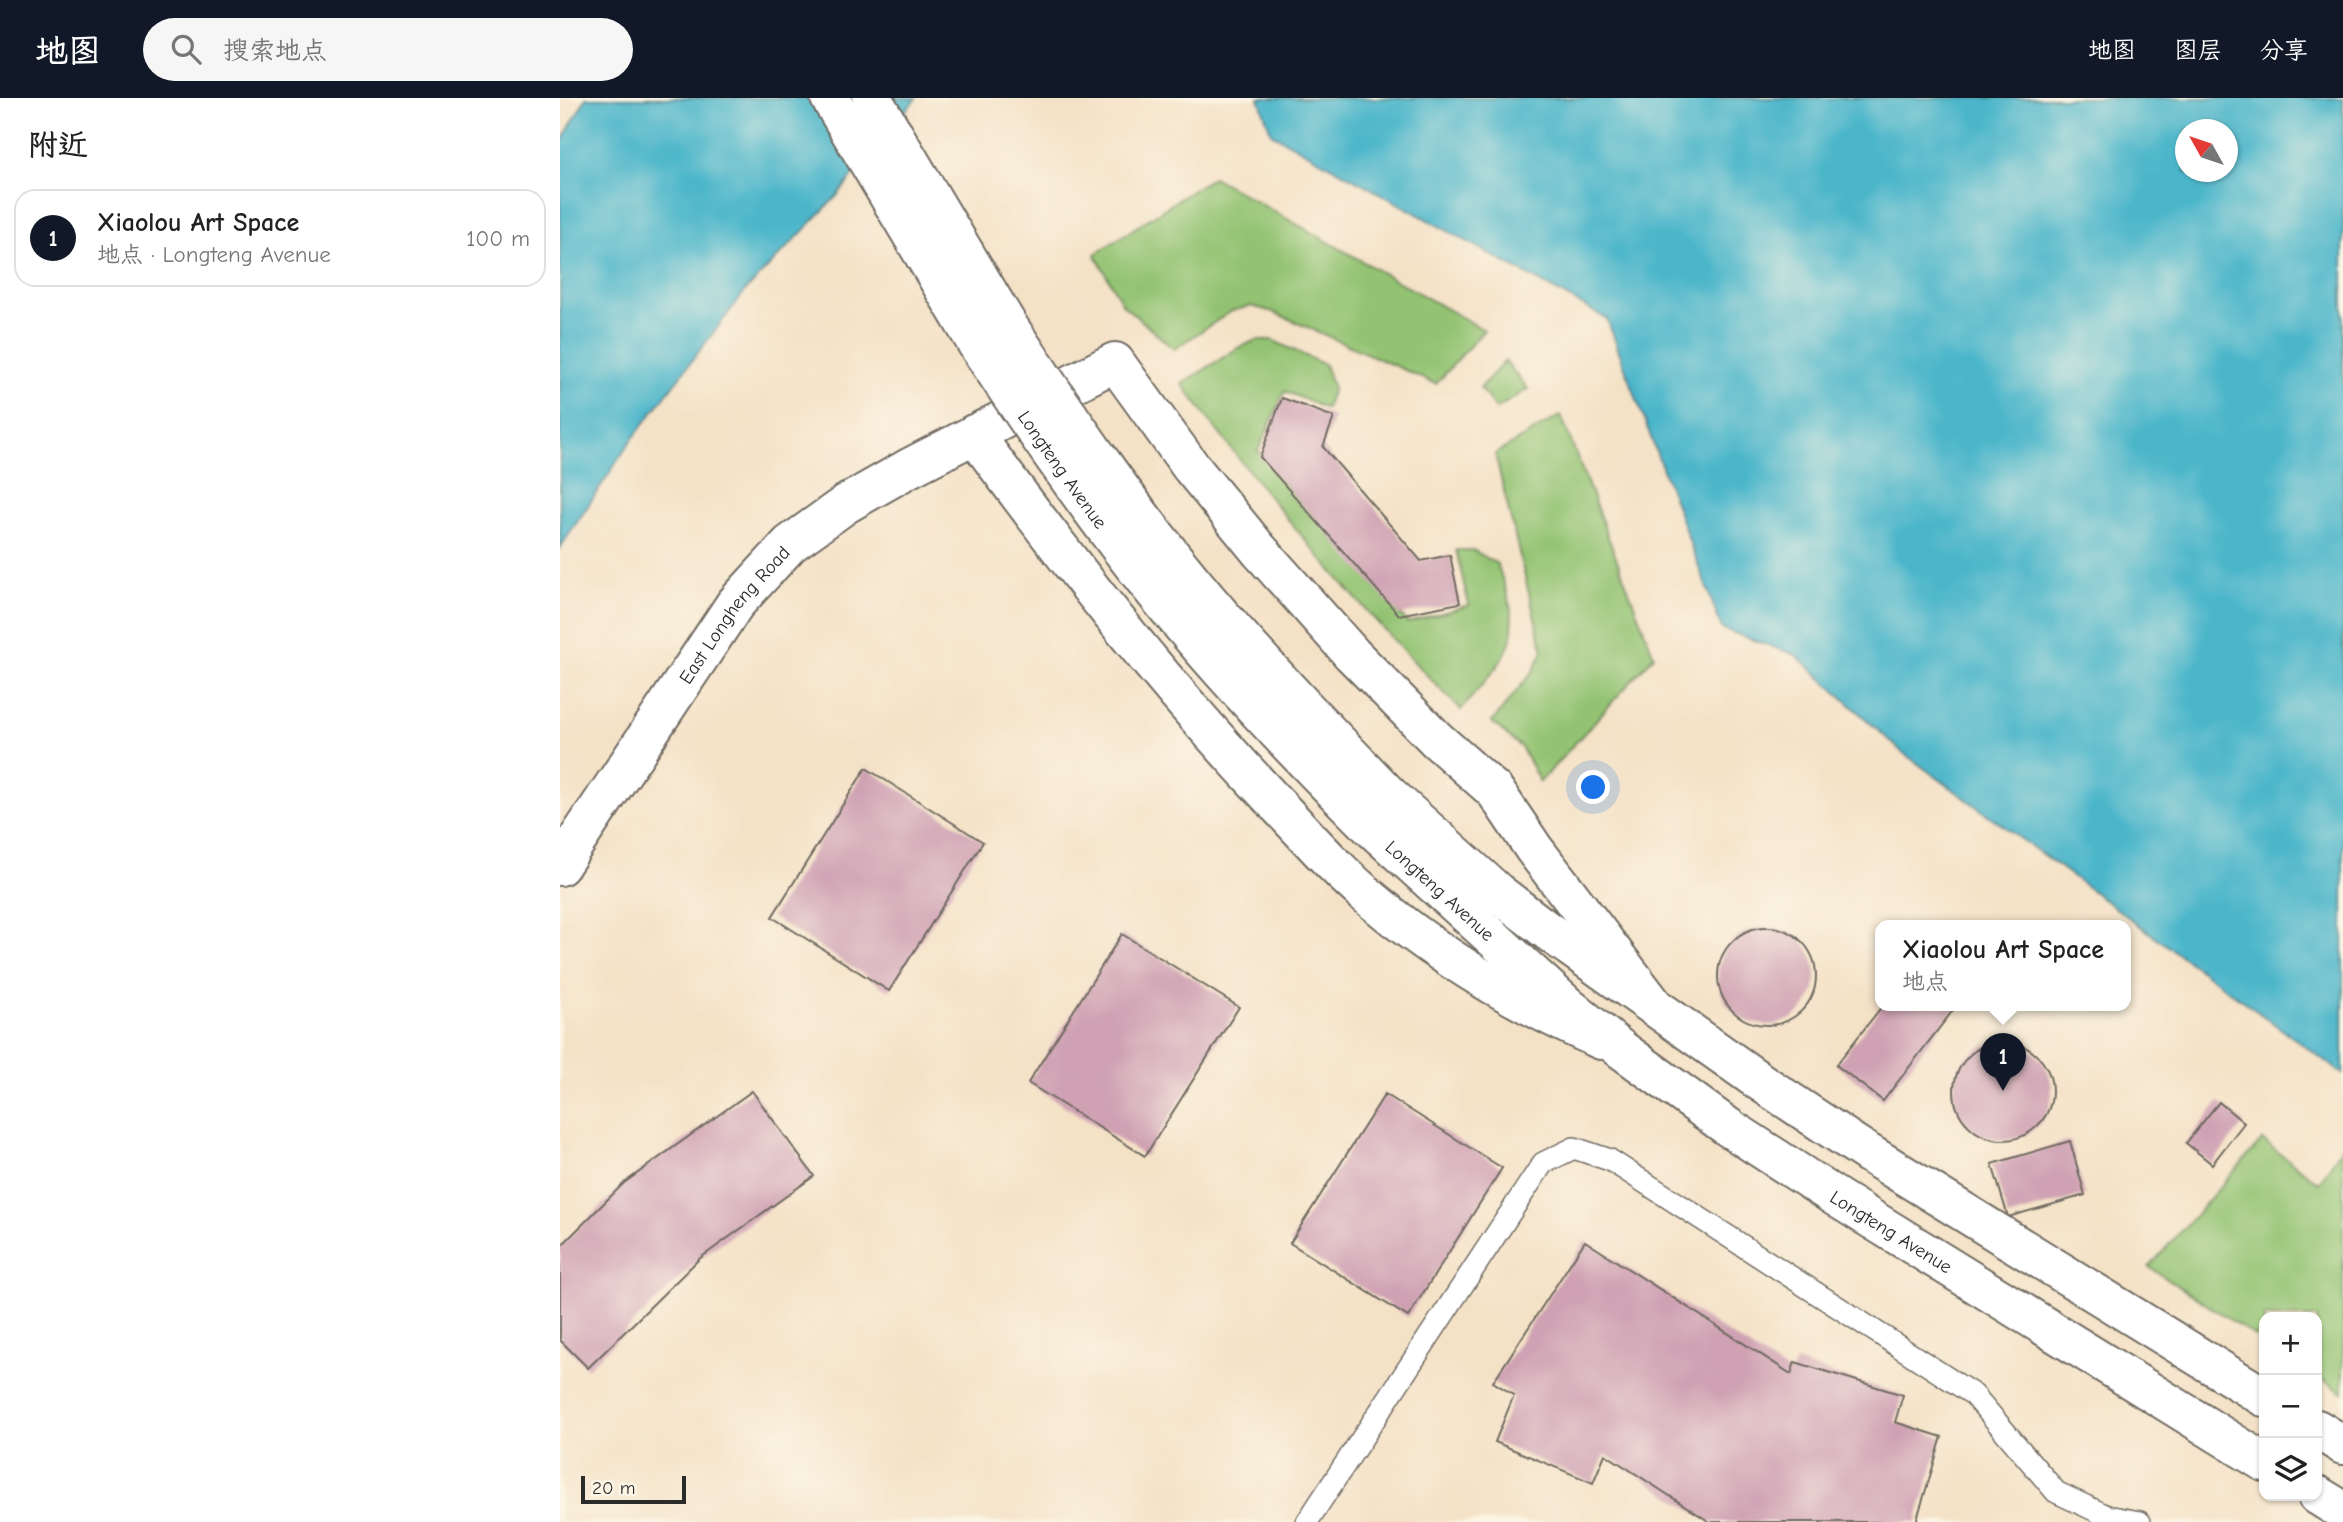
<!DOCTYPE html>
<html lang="zh">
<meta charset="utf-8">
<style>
:root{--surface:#fff;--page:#f6f6f6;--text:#222;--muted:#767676;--line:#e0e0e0;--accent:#111827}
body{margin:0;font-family:"Comic Neue","LXGW WenKai TC",sans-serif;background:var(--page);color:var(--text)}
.controls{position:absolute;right:21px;bottom:21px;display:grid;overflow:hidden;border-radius:14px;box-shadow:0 2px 5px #0004}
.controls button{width:63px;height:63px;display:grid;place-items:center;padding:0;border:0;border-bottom:2px solid var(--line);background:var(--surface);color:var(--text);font:35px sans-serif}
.compass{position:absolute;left:1615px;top:21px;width:63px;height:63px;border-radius:50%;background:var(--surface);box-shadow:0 2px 5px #0004;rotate:310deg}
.scale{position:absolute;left:21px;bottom:18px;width:105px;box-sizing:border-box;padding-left:7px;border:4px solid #2b2b2b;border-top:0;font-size:19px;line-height:24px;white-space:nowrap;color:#2b2b2b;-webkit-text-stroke:5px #fcf5e5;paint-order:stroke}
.you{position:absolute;left:1034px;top:690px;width:24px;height:24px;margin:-18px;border:5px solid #fff;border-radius:50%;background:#1a73e8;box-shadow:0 0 0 10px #1a73e833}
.badge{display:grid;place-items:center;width:46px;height:46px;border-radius:50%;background:var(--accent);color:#fff;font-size:23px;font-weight:700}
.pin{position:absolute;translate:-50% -58px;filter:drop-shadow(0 2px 4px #0008)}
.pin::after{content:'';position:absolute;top:37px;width:24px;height:21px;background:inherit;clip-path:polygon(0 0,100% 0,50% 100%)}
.popup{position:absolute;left:1315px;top:822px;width:256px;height:91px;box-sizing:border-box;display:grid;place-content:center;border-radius:14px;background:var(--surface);filter:drop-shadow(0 2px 5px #0005);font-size:23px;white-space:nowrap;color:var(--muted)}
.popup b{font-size:26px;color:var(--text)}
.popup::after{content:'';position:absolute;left:50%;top:100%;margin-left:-14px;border:14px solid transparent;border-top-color:var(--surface)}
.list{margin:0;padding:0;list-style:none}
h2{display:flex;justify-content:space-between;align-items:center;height:91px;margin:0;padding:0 28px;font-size:30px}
h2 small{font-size:23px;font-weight:400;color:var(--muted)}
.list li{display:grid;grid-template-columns:46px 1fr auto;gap:21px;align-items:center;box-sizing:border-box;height:98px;margin:0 14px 14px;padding:0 14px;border:2px solid var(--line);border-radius:21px}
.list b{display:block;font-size:26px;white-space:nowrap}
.list p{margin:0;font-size:23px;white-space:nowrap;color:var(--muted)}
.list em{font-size:23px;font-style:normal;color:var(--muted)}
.icon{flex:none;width:38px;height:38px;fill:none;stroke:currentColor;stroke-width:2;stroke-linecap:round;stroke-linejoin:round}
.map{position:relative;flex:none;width:1783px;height:1424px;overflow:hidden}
header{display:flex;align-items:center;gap:42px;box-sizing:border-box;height:98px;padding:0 35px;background:var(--accent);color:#fff}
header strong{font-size:33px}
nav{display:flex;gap:38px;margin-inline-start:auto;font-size:24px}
.search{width:490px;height:63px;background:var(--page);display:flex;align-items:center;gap:18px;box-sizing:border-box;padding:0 24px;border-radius:38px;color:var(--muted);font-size:26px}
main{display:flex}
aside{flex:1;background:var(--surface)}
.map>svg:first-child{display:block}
.green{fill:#93c372;stroke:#5f774e;stroke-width:2}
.water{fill:#4cb6ca;stroke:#3c707a;stroke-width:2;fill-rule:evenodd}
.building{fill:#cfa1b3}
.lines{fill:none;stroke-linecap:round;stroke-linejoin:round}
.service-casing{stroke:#716b62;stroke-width:24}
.minor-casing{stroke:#716b62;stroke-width:42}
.secondary-casing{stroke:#716b62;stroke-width:42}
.service{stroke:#fff;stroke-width:21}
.minor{stroke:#fff;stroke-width:38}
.secondary{stroke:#fff;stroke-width:38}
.secondary-bridge-casing{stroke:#716b62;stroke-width:42;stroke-linecap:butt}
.secondary-bridge{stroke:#fff;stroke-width:38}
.labels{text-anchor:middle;stroke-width:7;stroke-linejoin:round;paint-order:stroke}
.street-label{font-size:19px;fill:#2b2b2b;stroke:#fcf5e5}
</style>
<header>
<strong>地图</strong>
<div class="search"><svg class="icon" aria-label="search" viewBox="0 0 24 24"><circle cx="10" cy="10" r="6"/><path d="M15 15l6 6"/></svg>搜索地点</div>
<nav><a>地图</a><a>图层</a><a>分享</a></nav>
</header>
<main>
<aside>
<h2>附近<small></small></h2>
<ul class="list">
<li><span class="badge">1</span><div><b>Xiaolou Art Space</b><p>地点 · Longteng Avenue</p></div><em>100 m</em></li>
</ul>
</aside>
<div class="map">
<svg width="1783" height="1424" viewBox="0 0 1783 1424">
<rect width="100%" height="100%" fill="#fcf5e5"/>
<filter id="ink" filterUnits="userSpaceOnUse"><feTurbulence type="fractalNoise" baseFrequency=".0143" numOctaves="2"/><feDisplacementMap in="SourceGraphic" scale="14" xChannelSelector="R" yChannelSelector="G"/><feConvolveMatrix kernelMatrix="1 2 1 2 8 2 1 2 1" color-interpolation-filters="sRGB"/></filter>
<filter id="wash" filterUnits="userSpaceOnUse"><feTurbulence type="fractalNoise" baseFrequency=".00686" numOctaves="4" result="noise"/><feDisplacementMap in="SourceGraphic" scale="28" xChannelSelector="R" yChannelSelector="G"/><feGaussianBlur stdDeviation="1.57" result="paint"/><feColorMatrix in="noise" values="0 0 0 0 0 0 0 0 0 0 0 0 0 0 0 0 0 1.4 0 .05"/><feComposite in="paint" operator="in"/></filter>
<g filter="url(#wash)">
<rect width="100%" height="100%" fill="#f4e2c7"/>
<!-- green -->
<path class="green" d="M653 79 924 232 876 286 713 214 691 208 672 213 614 251 563 207 535 156Z
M696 242H712L765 267 773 290 766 311 725 293 698 353 848 525 909 507 896 452H913L937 466C967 547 952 550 901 612 799 510 708 402 622 286L678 250Z
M945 263 968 291 936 311 920 290Z
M1001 317 1094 558 980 684 961 649 932 624 973 573 983 553 935 356Z
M1702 1042 1759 1085 1783 1048V1295L1757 1278V1219H1704V1244L1589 1169Z"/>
<!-- water -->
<path class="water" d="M26 0H356L277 98 186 192 70 344 0 450V46Z
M699 0H1783V976L1342 654 1236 557 1162 531 1047 221 711 35ZM1626 32H1668V74H1626Z"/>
<g id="blocks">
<!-- building -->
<path class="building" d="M722 300 774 319 763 349 861 463 890 457 900 505 839 517 700 359Z
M306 670 423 744 329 893 212 819Z
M1158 878a49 49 0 1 1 98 0a49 49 0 1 1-98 0Z
M562 836 679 909 585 1058 468 985Z
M1323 907H1397L1323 1003 1276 967Z
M1394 993a49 49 0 1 1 98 0a49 49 0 1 1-98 0Z
M192 993 254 1078 139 1161 28 1270 0 1242V1149L64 1085Z
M825 996 942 1070 848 1219 730 1145Z
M1659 1004 1684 1025 1652 1066 1626 1045Z
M1510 1043 1525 1097 1448 1119 1432 1066Z
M1025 1143 1231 1276 1235 1264 1343 1297 1335 1324 1382 1339 1356 1424H1150L1045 1356 1033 1385 935 1344 954 1297 933 1284Z"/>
</g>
</g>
<g filter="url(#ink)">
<use href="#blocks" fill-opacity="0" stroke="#716b62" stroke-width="2"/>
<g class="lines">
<defs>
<path id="service" d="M747 1424 983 1065 1014 1050 1050 1062 1414 1297 1496 1394 1547 1418 1580 1424"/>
<g id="minor">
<path d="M414 336C507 463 603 586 711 700 745 736 778 774 816 805 884 862 960 906 1041 942"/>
<path id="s1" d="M0 768 175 506 230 446 286 406 349 370 555 264 631 369 699 452 792 556 877 642 935 693 974 751 1092 905"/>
</g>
<g id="secondary">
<path d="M270 0 417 246"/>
<path d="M312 0 447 226"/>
<path d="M829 697 937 794 989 834 1199 983 1308 1055 1704 1299"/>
<path id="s2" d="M804 723 1009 909 1062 952 1168 1029 1279 1101 1704 1364"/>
<path d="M1757 1331 1783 1347"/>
<path d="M1757 1397 1783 1413"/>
</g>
</defs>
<!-- service casing -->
<use href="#service" class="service-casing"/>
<!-- minor casing -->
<use href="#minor" class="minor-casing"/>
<!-- secondary casing -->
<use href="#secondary" class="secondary-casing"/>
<!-- service -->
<use href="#service" class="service"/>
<!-- minor -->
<use href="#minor" class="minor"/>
<!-- secondary -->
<use href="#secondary" class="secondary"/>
<defs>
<g id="secondary-bridge">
<path d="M447 226C510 321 574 415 648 502 706 570 767 633 829 697"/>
<path id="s3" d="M417 246C480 342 546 437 620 525 678 594 740 659 804 723"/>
</g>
</defs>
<!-- secondary-bridge casing -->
<use href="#secondary-bridge" class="secondary-bridge-casing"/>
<!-- secondary-bridge -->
<use href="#secondary-bridge" class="secondary-bridge"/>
</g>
</g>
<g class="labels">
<!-- street labels -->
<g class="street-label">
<text dy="7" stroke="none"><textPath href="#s3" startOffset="152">Longteng Avenue</textPath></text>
<text dy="7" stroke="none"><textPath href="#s1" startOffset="306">East Longheng Road</textPath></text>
<text dy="7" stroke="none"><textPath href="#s2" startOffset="103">Longteng Avenue</textPath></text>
<text dy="7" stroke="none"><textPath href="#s2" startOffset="670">Longteng Avenue</textPath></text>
</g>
</g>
</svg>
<div class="controls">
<button>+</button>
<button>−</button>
<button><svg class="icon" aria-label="layers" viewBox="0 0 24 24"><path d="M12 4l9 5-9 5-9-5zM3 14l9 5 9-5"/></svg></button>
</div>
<svg class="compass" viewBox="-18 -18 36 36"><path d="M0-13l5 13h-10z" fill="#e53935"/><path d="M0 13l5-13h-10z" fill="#767676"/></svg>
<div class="scale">20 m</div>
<div class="you"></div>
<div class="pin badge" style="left:1443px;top:993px">1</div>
<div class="popup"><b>Xiaolou Art Space</b>地点</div>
</div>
</main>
